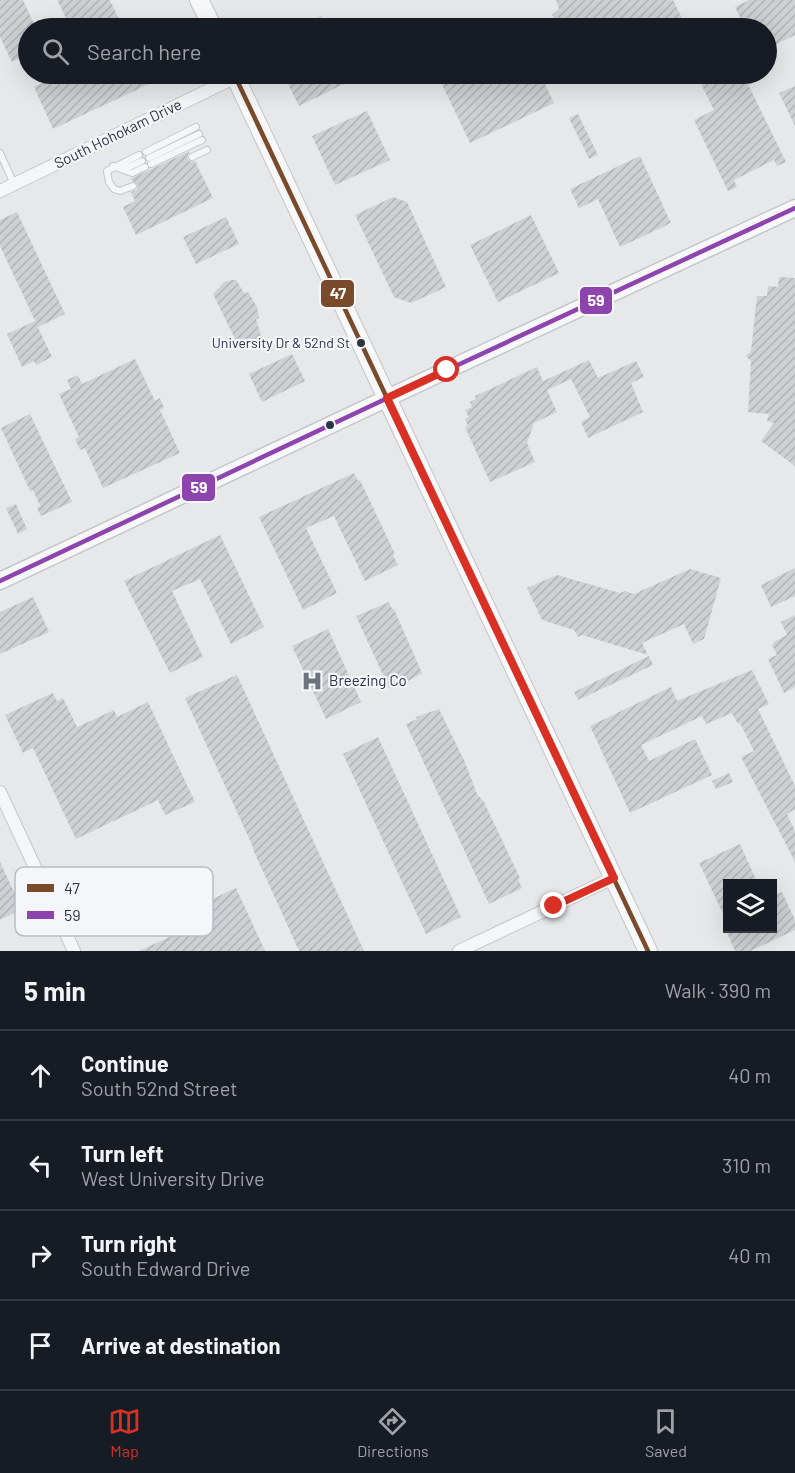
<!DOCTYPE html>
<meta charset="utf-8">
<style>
:root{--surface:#171b24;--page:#20242c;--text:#f1f3f6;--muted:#9ea1a6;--line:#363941;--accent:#d93025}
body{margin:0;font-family:Barlow,sans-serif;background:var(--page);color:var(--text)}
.controls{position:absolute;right:18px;bottom:18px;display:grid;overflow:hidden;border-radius:0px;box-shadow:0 6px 24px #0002}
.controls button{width:54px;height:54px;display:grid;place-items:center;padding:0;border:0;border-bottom:2px solid var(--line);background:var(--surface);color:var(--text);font:30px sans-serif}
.stop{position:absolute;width:18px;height:18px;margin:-14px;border:4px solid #d93025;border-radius:50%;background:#fff}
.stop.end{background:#d93025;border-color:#fff;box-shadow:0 2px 6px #0008}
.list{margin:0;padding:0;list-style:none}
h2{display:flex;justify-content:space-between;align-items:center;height:78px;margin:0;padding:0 24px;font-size:26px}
h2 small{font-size:20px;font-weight:400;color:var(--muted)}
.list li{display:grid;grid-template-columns:39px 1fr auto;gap:18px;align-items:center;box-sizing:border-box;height:90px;padding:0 24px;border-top:2px solid var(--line)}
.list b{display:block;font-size:22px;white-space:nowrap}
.list p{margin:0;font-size:20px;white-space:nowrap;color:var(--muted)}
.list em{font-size:20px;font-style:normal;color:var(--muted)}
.icon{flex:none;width:33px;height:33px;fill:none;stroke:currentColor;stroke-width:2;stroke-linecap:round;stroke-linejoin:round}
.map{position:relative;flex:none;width:795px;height:951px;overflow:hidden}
.search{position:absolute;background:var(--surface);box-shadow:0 6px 24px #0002;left:18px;right:18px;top:18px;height:66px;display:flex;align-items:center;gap:15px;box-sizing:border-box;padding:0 21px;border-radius:33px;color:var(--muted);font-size:22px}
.sheet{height:438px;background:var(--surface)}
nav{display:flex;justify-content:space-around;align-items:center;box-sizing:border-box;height:84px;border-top:2px solid var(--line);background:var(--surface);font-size:16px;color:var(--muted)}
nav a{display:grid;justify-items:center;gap:3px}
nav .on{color:var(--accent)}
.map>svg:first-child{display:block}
.building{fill:url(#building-hatch)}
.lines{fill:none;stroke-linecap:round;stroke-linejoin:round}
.service-casing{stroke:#c4c6c8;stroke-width:8}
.minor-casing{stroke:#c4c6c8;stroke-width:14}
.secondary-casing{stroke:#c4c6c8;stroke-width:19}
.primary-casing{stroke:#c2c5c8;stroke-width:20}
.service{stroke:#f5f6f7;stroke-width:6}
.minor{stroke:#f5f6f7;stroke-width:12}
.secondary{stroke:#f8f8f8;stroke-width:16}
.primary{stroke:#f8f8f8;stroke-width:18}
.bus-1-casing{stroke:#f4f6f9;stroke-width:9}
.bus-2-casing{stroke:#f4f6f9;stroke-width:9}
.bus-1{stroke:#7a4b2a;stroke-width:4.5}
.bus-2{stroke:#8e44ad;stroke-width:4.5}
.route{stroke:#d93025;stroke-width:8}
.bus-dot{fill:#2b3445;stroke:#f4f6f9;stroke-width:2}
.labels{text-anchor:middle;stroke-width:4.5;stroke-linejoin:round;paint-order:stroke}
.bus-label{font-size:14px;fill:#2b3445;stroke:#f4f6f9;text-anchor:end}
.street-label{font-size:15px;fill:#2b3445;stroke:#f4f6f9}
.poi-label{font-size:15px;fill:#2b3445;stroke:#f4f6f9;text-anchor:start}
.key{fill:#f4f6f9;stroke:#b8bcc3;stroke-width:1.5}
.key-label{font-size:16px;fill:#2b3445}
.line-badge{stroke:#f4f6f9;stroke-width:2}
.badge-label{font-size:16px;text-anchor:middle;font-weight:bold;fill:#fff}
</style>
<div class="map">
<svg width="795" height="951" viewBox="0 0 795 951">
<defs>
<pattern id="building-hatch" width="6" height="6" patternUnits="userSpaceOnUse" patternTransform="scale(1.5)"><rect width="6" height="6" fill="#ced0d3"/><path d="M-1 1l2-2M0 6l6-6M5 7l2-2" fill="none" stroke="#b1b3b6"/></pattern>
</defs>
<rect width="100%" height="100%" fill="#e6e8ea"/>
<!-- building -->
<path class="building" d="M0 0H23L36 28H28V54L12 62 0 37Z
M57 0H110L123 28H71Z
M556 0H673L684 22 670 28H559L552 15 559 9Z
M749 0H795V35L766 49V28H745L735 7Z
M321 16 327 28H296Z
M62 74H144L149 84 53 129 34 87Z
M283 74H349L352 80 299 106Z
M437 74H540L554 103 470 143Z
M696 74H743L786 162 777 166 774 160 734 180 737 187 728 191 694 120 714 110Z
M795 86V126L779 93Z
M367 111 390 160 335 185 312 136Z
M578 114 598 155 589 159 569 118Z
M190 151 187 156 188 160 191 162 195 161 213 198 136 235 123 207 135 201 131 192 137 190 138 185 130 179Z
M640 156 671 223 620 247 598 199 579 208 570 189Z
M393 197 407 202 446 287 411 303 394 297 355 215Z
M17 212 65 314 38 327 0 246V220Z
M531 215 559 273 498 302 470 245Z
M226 217 239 244 196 264 183 237Z
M779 277 795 278V466L761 441 774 423 767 421 769 414 748 412 751 361 746 356 751 351 757 296H767L768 286 778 287Z
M232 280H236L245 294 248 292 257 307 259 318 256 319 261 336 251 343 236 341 213 294 224 282Z
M35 321 52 357 36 365 34 361 22 367 7 334Z
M292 354 305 381 262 402 249 374Z
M135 359 155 401 160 398 164 408 160 410 180 453 103 488 85 448 80 450 75 439 79 437 59 394 71 389 67 380 78 375 82 384Z
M589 360 598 378 636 361 644 377 631 383 643 412 588 438 581 422 590 417 571 379 547 390 557 412 534 423 527 443 535 462 490 482 465 427 468 426 465 419 469 417 465 410 472 407 470 402 476 399 475 396 537 367 543 381Z
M30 414 72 502 41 516 37 508 40 506 33 490 30 491 1 428Z
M354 473 358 481 360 480 395 554 393 555 398 565 365 581 334 516 306 528 337 593 303 610 259 517Z
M16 504 27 529 18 534 6 508Z
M220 535 264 627 231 644 200 579 172 591 203 657 170 673 124 581Z
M795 568V596L771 607 761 585Z
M690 569 721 578 704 639 693 644 684 624 642 643 648 655 582 635 578 637 574 630 542 620 527 588 557 575 620 593 625 591 634 594Z
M33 597 49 632 0 654V612Z
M389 602 392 609H394L422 673 401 685 400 683 389 688 356 616Z
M795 615V687L784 693 768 659 777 655 772 645 774 642 787 635 781 622Z
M328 629 361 702 326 719 292 646Z
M649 656 653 665 578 700 574 692Z
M752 670 769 704 758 709 795 786V809L787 814 795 831V862L741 757 754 751 740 723 738 724 732 713 706 724 702 716 641 745 649 761 695 739 712 775 630 813 590 726 671 687 677 701Z
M237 675 300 812 364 951H299L252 847H253L185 698Z
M53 693 57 701 63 698 77 727 114 710 117 717 148 702 195 802 165 815 158 800 76 839 33 748 23 753 5 715Z
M439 709 464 760 477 794 484 802 520 878 518 879 522 888 489 904 406 724 417 719 416 717Z
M378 737 461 917 426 934 343 754Z
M729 773 733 782 716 789 712 781Z
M740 844 758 884H728V924L699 863Z
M0 862 22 909 0 920Z
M236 888 265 951H139L204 921 197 906Z
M782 892 795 920V930L750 951H735L725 928H772V896Z"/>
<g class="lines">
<defs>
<path id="service" d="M146 152 196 127
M0 153 14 184
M192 157 207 150
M149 158 199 134
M151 164 202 140
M113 166 132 173 145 167
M120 167 131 166 142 161
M133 186 120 191 114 189 109 182 107 171 139 155"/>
<path id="minor" d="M0 191 236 77
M0 792 74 951
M459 951 613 878"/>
<path id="secondary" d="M0 581 447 370 795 208"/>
<path id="primary" d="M199 0 213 28
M234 74 648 951"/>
</defs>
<!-- service casing -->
<use href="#service" class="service-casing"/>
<!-- minor casing -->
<use href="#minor" class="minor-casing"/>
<!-- secondary casing -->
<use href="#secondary" class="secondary-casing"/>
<!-- primary casing -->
<use href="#primary" class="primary-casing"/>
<!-- service -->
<use href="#service" class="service"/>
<!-- minor -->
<use href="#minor" class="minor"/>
<!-- secondary -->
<use href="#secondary" class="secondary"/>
<!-- primary -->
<use href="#primary" class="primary"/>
<defs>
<path id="bus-1" d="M234 74 648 951"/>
<path id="bus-2" d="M0 581 447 370 795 208"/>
</defs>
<!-- bus-1 casing -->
<use href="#bus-1" class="bus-1-casing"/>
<!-- bus-2 casing -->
<use href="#bus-2" class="bus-2-casing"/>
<!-- bus-1 -->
<use href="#bus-1" class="bus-1"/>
<!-- bus-2 -->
<use href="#bus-2" class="bus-2"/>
</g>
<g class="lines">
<!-- route -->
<path class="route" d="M447 370 387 398 614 878 554 906"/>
</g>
<!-- icons -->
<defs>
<symbol id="hospital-bare" viewBox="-9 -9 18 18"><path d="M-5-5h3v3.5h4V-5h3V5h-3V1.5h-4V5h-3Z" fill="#6c737f" stroke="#f4f6f9" stroke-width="2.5" paint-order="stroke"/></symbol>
</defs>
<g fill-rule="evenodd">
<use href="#hospital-bare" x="297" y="666" width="30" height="30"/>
</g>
<!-- markers -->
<g class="bus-dot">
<circle cx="361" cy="343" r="5"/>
<circle cx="330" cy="425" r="5"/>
</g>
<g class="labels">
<!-- bus labels -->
<g class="bus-label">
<text x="350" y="348">University Dr &amp; 52nd St</text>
</g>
<!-- street labels -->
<g class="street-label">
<text transform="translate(118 134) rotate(-26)" y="5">South Hohokam Drive</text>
</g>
<!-- poi labels -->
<g class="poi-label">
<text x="329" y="686">Breezing Co</text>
</g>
</g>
<!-- legend -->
<rect x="15" y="867" width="198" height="69" rx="9" class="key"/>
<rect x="27" y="884" width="27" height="8" fill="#7a4b2a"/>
<rect x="27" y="911" width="27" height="8" fill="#8e44ad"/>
<g class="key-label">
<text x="64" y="894">47</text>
<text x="64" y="921">59</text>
</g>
<g class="line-badge">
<rect x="320" y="279" width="35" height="29" rx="6" fill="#7a4b2a"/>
<rect x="579" y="286" width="34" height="29" rx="6" fill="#8e44ad"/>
<rect x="181" y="473" width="35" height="29" rx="6" fill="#8e44ad"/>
</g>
<g class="badge-label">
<text x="338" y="299">47</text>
<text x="596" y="306">59</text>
<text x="199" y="493">59</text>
</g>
</svg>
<div class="controls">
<button><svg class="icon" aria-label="layers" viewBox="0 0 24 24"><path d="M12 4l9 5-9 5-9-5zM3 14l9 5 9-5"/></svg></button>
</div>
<div class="stop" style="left:447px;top:370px"></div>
<div class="stop end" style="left:554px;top:906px"></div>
<div class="search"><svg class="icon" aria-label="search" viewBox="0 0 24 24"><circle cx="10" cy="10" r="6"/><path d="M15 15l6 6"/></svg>Search here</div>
</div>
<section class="sheet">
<h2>5 min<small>Walk · 390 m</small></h2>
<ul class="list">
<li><svg class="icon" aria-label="ahead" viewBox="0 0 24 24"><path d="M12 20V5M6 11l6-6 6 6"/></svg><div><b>Continue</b><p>South 52nd Street</p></div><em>40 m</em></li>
<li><svg class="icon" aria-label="left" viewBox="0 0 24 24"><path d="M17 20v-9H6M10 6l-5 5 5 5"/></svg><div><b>Turn left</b><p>West University Drive</p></div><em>310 m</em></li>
<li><svg class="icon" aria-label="right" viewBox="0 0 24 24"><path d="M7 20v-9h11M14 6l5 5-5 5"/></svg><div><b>Turn right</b><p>South Edward Drive</p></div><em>40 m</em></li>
<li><svg class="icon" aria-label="arrive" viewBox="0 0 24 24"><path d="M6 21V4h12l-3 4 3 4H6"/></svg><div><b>Arrive at destination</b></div></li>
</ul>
</section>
<nav>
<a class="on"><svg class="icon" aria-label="map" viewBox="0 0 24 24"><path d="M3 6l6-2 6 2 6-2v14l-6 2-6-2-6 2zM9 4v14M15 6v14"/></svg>Map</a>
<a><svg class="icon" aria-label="directions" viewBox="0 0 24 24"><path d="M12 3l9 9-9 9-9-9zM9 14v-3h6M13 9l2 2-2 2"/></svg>Directions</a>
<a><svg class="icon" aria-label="saved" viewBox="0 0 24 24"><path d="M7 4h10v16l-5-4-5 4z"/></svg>Saved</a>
</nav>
